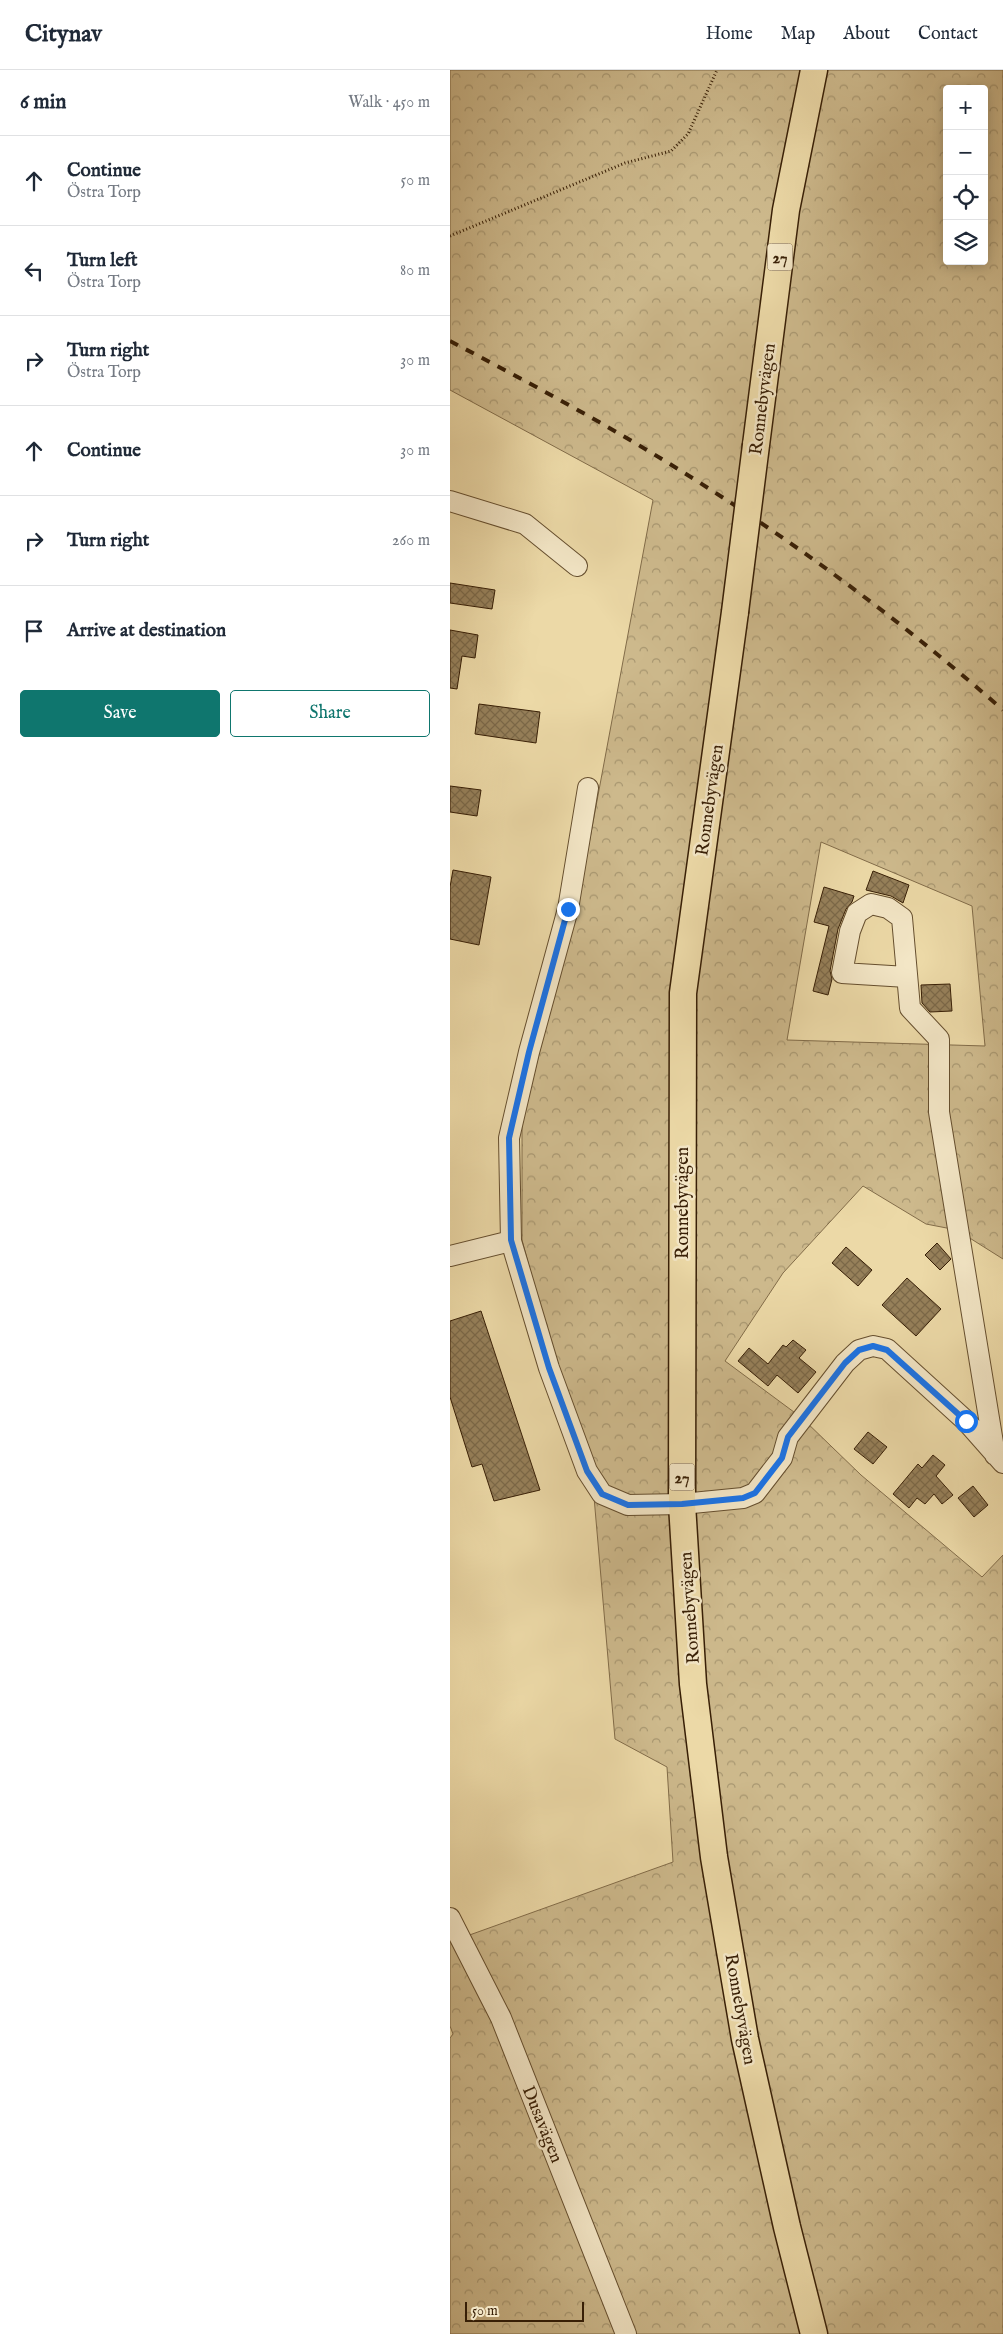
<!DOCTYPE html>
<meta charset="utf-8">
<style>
:root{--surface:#fff;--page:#f2f2f3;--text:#1f2937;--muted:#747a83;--line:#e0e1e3;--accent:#0f766e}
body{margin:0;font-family:"IM FELL English",serif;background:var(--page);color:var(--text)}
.controls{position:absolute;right:15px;top:15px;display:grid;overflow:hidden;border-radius:5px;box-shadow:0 2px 12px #0003}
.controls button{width:45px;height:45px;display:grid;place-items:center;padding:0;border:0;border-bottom:1px solid var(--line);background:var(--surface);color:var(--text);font:25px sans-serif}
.scale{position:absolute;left:15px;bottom:12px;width:119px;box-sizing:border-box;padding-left:5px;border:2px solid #381f06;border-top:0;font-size:14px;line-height:18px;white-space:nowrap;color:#381f06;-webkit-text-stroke:4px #f3e6c6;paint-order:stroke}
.stop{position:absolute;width:15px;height:15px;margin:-11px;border:4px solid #1a73e8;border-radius:50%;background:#fff}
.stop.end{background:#1a73e8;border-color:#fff;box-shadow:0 1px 5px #0008}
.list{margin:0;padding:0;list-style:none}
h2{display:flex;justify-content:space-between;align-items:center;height:65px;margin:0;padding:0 20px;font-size:21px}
h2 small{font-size:16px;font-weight:400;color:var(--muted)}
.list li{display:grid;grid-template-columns:32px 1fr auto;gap:15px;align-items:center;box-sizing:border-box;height:90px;padding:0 20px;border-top:1px solid var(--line)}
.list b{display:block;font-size:19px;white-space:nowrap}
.list p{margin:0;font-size:16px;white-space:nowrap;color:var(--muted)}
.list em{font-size:16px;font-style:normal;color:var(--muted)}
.actions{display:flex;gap:10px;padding:15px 20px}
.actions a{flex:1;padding:11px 0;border:1px solid var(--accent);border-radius:5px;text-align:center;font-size:18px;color:var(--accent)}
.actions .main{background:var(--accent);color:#fff}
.icon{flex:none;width:28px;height:28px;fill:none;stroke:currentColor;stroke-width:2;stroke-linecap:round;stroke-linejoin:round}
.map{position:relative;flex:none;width:553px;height:2264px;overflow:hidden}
header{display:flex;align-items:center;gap:30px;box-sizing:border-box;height:70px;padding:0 25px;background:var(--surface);border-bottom:1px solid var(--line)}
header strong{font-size:24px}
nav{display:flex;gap:28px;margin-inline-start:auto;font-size:18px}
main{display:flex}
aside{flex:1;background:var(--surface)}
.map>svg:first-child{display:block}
.forest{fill:url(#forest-crowns);stroke:#826c49;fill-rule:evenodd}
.building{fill:url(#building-cross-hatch);stroke:#381f06}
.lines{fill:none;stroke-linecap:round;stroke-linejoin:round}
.minor-casing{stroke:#654e2e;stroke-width:22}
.major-casing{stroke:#381f06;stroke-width:29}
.path{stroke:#381f06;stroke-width:3;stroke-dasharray:1 2.5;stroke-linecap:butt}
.minor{stroke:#f3e6c6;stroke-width:20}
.major{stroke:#ecd9a7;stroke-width:26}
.rail{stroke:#381f06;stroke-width:4;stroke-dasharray:9 9;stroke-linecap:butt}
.major-bridge-casing{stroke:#381f06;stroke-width:29;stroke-linecap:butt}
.major-bridge{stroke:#ecd9a7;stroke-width:26}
.route{stroke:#1a73e8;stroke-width:6}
.labels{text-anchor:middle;stroke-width:5;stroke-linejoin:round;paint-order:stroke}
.shield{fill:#f3e6c6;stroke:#705b40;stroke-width:1}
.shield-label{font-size:16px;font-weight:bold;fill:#381f06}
.street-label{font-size:18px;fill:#381f06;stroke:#f3e6c6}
</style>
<header>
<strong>Citynav</strong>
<nav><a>Home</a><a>Map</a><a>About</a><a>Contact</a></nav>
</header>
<main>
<aside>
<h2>6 min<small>Walk · 450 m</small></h2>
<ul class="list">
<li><svg class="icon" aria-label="ahead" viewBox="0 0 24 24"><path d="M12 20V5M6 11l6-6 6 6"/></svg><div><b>Continue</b><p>Östra Torp</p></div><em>50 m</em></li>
<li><svg class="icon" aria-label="left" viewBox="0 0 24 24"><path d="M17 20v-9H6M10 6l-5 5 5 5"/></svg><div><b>Turn left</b><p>Östra Torp</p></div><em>80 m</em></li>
<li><svg class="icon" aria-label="right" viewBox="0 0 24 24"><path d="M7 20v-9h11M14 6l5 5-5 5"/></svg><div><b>Turn right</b><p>Östra Torp</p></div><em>30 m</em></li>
<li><svg class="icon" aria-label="ahead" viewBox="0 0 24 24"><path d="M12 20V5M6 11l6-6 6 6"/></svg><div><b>Continue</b></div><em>30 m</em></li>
<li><svg class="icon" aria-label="right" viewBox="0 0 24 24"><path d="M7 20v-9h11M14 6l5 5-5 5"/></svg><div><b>Turn right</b></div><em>260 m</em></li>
<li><svg class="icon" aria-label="arrive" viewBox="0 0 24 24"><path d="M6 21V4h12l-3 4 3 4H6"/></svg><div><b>Arrive at destination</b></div></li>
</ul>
<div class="actions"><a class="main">Save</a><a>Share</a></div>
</aside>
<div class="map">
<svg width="553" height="2264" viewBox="0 0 553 2264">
<defs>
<pattern id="forest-crowns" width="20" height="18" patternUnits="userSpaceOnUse" patternTransform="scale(1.25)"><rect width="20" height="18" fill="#cdb98c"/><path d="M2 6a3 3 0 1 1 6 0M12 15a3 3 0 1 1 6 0" fill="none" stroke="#a79670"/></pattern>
<pattern id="building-cross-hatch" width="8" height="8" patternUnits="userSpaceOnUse" patternTransform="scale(1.25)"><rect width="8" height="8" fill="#96805a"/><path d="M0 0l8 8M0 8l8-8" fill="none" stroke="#7b6848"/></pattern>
</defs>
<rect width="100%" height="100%" fill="#ecd9a7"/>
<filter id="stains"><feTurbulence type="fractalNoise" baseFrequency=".004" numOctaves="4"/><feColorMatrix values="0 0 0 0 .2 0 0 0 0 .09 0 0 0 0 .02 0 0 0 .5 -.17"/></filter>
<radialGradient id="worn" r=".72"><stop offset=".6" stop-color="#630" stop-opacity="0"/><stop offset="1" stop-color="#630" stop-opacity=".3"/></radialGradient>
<!-- forest -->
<path class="forest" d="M0 0H553V1189L507 1160 476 1154 413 1116 333 1203 275 1291 352 1348 411 1405 532 1507 553 1485V2264H0V1968L3 1964 0 1956V1872L223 1792 217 1697 165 1669 144 1427 102 1282 72 1170V1053L133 806 203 430 0 320ZM497 19H534V191H497ZM371 772 522 836 535 976 337 970Z"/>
<!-- building -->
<path class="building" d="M0 513 45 520 42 539 0 533Z
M0 560 28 565 25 588 12 586 7 619 0 618Z
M29 634 90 642 86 673 25 664Z
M0 716 31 720 27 746 0 742Z
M3 800 41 807 29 875 0 869V817Z
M423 801 459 815 453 833 441 826 416 820Z
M374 817 404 826 402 832 396 839 388 859 380 901 382 909 378 925 363 921 379 856 364 852Z
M500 914 502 941 480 942 472 933 471 915Z
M487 1173 501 1189 490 1200 475 1185Z
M396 1177 422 1200 408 1216 382 1193Z
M457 1208 491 1239 466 1266 432 1235Z
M31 1241 90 1420 44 1431 32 1394 22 1397 0 1327V1251Z
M343 1270 356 1280 349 1288 366 1302 348 1323 327 1305 318 1316 288 1291 299 1278 318 1294 333 1275 336 1277Z
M418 1362 437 1377 423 1394 404 1379Z
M483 1385 495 1395 486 1406 503 1425 492 1434 484 1424 475 1434 467 1428 459 1438 443 1424 468 1394 472 1398Z
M523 1416 538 1435 524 1447 508 1428Z"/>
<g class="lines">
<defs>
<path id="minor" d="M0 431 75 454 127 496
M138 718 118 839 79 982 59 1068 61 1171 99 1298 137 1401 152 1424 178 1435 232 1434 293 1428 305 1423 332 1388 338 1367 395 1293 409 1280 423 1276 437 1279 516 1351 553 1393
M457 907 392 903 400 861 407 843 421 834 438 838 452 848 460 938 489 969V1042L545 1385
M0 1186 61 1171
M0 1848 51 1948 176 2264"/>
<path id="major" d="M306 375 336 140 364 0
M285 542 233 923 232 1434 243 1614 264 1787 295 1969 337 2157 364 2264"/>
</defs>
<!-- minor casing -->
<use href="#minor" class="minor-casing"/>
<!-- major casing -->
<use href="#major" class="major-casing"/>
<!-- path -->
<path class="path" d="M0 166 175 93 221 81 238 64 267 0"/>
<!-- minor -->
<use href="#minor" class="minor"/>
<!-- major -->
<use href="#major" class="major"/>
<!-- rail -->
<path class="rail" d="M0 271C72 309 145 348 215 391 334 464 447 547 553 640"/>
<defs>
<path id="major-bridge" d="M285 542 306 375"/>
</defs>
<!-- major-bridge casing -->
<use href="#major-bridge" class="major-bridge-casing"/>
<!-- major-bridge -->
<use href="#major-bridge" class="major-bridge"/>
</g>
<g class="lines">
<!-- route -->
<path class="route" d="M118 839 79 982 59 1068 61 1170 99 1298 137 1401 152 1424 178 1435 232 1434 293 1428 305 1423 332 1388 338 1367 395 1293 409 1280 423 1276 437 1280 516 1351"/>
</g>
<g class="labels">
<!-- shield labels -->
<g class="shield">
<rect x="317.5" y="173.5" width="25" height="27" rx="4"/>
<rect x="219.5" y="1393.5" width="25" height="27" rx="4"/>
</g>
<g class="shield-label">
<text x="330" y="193">27</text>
<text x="232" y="1413">27</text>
</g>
<!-- street labels -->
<g class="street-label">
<text transform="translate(312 329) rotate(-83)" y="6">Ronnebyvägen</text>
<text transform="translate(259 730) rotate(-82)" y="6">Ronnebyvägen</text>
<text transform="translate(232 1133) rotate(-90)" y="6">Ronnebyvägen</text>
<text transform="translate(239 1538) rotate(-94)" y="6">Ronnebyvägen</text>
<text transform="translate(291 1939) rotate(80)" y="6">Ronnebyvägen</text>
<text transform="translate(93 2054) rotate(68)" y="6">Dusavägen</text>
</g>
</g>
<rect width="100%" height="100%" filter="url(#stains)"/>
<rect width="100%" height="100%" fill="url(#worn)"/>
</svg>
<div class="controls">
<button>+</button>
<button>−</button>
<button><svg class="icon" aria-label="locate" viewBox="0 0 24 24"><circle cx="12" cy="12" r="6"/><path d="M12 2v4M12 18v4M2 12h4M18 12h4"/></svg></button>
<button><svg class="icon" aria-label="layers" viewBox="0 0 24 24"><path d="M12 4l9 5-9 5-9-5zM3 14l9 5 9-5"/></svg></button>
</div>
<div class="scale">50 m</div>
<div class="stop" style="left:516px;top:1351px"></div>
<div class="stop end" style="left:118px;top:839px"></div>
</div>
</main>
